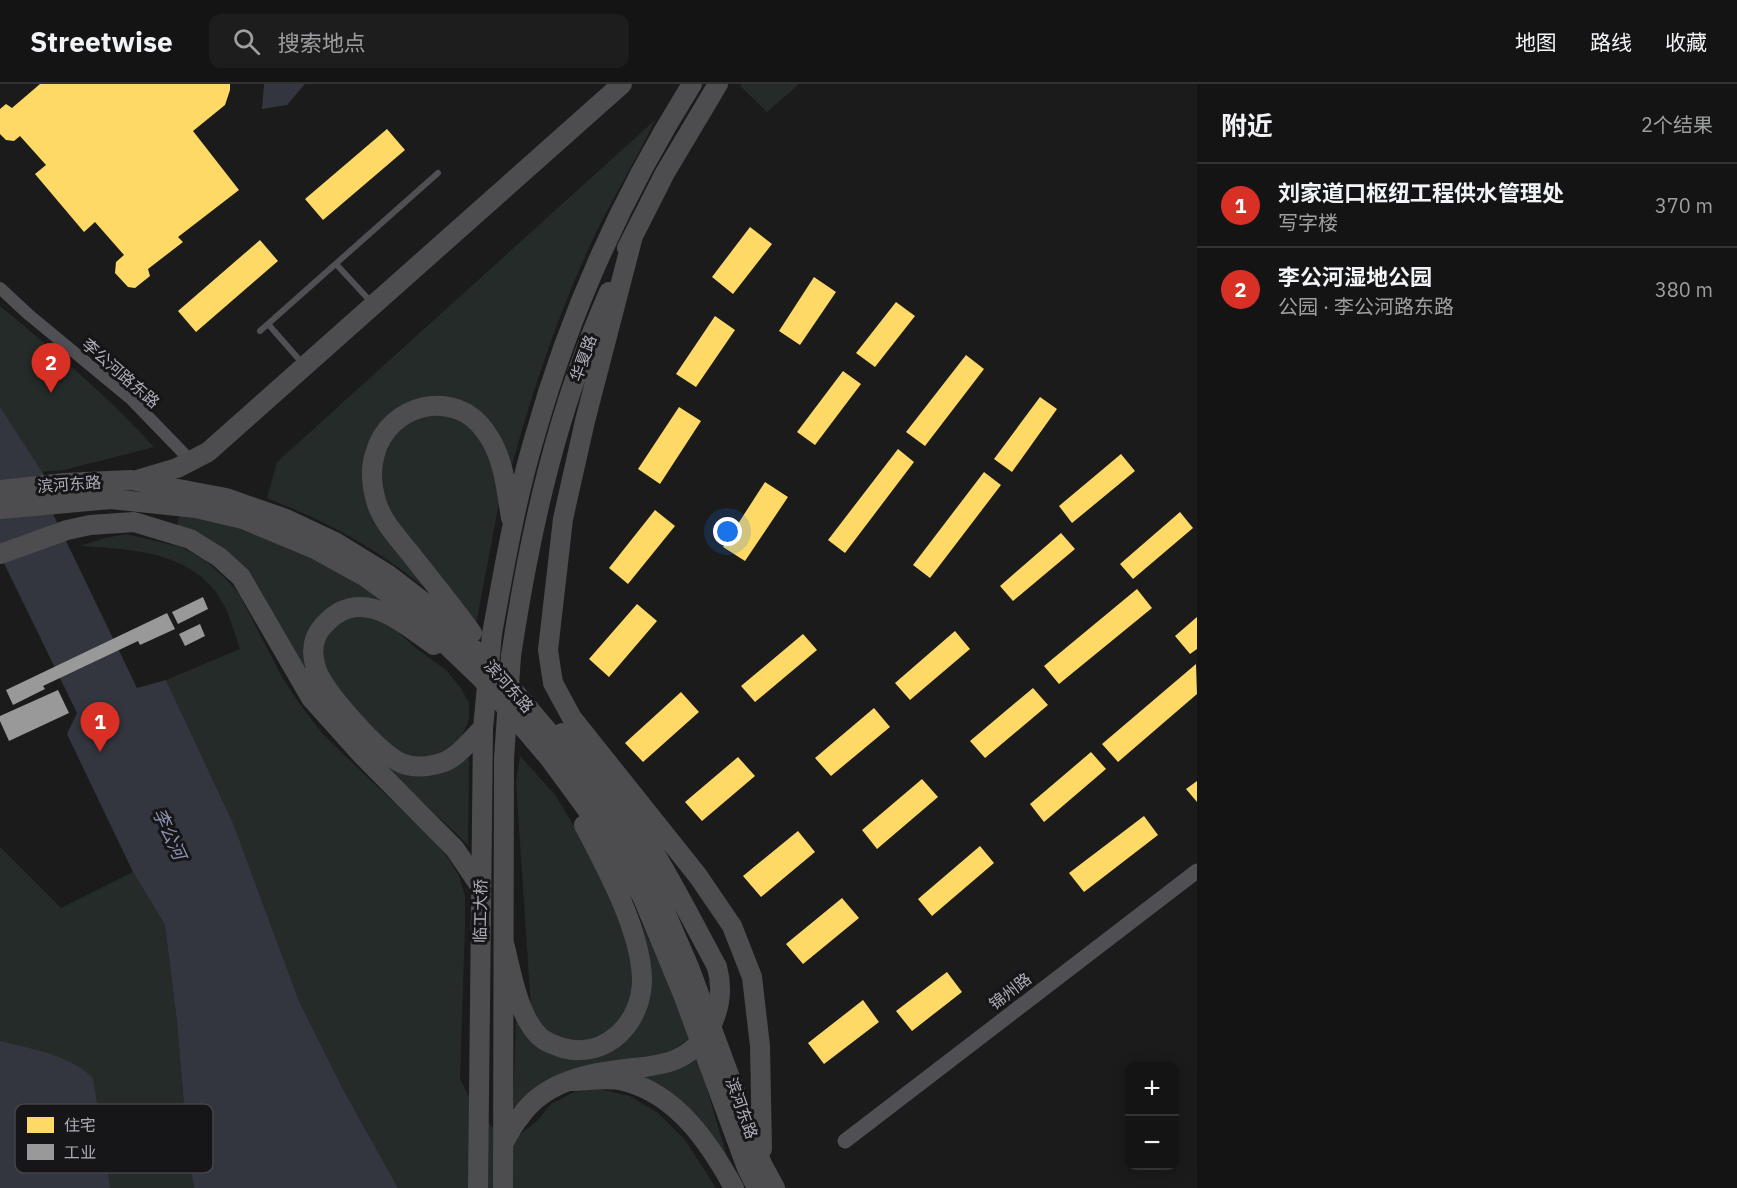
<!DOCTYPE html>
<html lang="zh">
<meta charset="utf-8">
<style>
:root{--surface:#141414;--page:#1d1d1d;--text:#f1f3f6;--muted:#9d9ea0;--line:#333334;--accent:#d93025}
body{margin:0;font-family:"IBM Plex Sans","Noto Sans SC",sans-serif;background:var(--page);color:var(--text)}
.controls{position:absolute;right:18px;bottom:18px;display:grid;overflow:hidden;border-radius:12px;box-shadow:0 3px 15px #0003}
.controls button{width:54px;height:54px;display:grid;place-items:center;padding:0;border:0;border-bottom:2px solid var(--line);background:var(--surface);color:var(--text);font:30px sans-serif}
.you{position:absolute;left:728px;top:448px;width:21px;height:21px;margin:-15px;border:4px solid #fff;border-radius:50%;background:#1a73e8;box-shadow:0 0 0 9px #1a73e833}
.badge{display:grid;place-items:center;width:39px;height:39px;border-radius:50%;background:var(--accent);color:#fff;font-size:20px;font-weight:700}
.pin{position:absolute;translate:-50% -50px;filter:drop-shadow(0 2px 3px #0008)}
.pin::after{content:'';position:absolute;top:32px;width:21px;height:18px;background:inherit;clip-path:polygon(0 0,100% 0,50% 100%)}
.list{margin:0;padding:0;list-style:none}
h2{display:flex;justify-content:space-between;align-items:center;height:78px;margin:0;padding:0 24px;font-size:26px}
h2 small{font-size:20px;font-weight:400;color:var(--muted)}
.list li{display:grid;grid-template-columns:39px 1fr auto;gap:18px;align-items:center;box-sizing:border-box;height:84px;padding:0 24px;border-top:2px solid var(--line)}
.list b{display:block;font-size:22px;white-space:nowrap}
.list p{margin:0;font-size:20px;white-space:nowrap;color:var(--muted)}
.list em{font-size:20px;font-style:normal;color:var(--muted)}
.icon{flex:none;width:33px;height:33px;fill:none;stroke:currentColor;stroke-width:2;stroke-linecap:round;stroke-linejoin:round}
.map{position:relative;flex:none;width:1197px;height:1104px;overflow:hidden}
header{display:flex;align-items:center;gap:36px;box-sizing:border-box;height:84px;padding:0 30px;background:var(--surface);border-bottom:2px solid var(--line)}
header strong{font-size:28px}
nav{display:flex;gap:33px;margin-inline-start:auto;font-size:21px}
.search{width:420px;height:54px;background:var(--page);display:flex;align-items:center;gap:15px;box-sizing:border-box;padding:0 21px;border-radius:12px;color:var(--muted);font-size:22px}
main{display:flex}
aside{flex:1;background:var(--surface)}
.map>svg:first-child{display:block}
.green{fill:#252b28}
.water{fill:#33363f}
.homes{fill:#ffd966}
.industry{fill:#999}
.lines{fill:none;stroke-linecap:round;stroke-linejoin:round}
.service{stroke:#505054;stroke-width:6}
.minor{stroke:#505054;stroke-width:12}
.tertiary{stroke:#505054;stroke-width:15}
.primary{stroke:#4d4d50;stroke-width:20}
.primary-bridge{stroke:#4d4d50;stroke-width:20}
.labels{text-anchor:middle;stroke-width:6;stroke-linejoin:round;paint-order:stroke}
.street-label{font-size:16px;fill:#aeaeba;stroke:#161517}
.water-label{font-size:18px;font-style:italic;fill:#8a93b0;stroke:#161517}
.key{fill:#161517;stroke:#444348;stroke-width:1.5}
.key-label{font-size:16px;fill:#aeaeba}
</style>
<header>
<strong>Streetwise</strong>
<div class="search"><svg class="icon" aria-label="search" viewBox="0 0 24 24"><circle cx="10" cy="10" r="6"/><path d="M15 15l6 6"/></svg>搜索地点</div>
<nav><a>地图</a><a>路线</a><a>收藏</a></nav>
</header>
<main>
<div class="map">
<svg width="1197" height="1104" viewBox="0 0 1197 1104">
<rect width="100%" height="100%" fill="#1b1b1b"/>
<!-- green -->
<path class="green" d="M742 0H799L767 28 740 2Z
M655 36C636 77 611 116 592 157 558 231 532 307 511 385L504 362 424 316 365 380 426 505C377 464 326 437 267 414L277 378Z
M0 222C54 267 107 311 154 363L64 386 0 391Z
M447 330 474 346 494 380 499 419 476 540 437 494 386 421 382 405 380 383 393 352 407 338 419 331Z
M179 432C261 437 335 484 402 526L330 523C305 541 309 559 308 586L304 589 262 509 249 488 177 441Z
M126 450 181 463 205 476 226 495 239 510 282 593 299 619 322 649 346 673 429 751 448 774 459 792 465 812V843L460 995 473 1021 483 1033 494 1045 505 1052 519 1051 536 1038 551 1020 574 1008 599 1005 630 1012 658 1029 685 1056 716 1104H398L344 1007 299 917 233 739 166 596 240 565C235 551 231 535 224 521 197 468 132 465 80 462L105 454Z
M360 528 392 543 417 565 446 586 461 604 469 619V635L462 652 451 665 429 675 400 670 376 652 323 584 322 553 328 544Z
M520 672 556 712 595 778 623 847 633 886V918L612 948 580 960 545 949 531 924 516 698Z
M469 674 468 761 378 675 456 682Z
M0 763 61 824 133 788 165 841 177 938 188 1069 194 1104H0Z
M628 808 691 953 673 966 527 1011 513 1024 516 930 571 973 642 932Z
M697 972 728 1076 646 997V991C667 990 680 984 697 972Z"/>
<!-- water -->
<path class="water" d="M264 0H305L287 21 262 25Z
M0 323 46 394 52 428 137 604 166 596 233 739 299 917 344 1007 398 1104H194L188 1069 177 938 165 841 133 788 67 650 77 629 0 471Z
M0 957C33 966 67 969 93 994L110 1104H0Z"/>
<!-- homes -->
<path class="homes" d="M40 0H230V6L225 21 193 47 239 106 178 153 183 158 148 185 150 192 135 204 128 203 115 189 116 178 124 171 95 138 84 148 35 90 46 81 20 52 14 57 6 56 0 50V25L6 20 12 24Z
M387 45 405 66 323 136 305 115Z
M750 143 772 160 733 210 712 193Z
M260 156 278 177 196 248 178 227Z
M814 193 836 208 800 261 779 247Z
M896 218 915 232 875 283 856 269Z
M715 232 735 246 696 303 676 290Z
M966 271 984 285 925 362 906 348Z
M843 287 861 300 815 361 797 348Z
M1040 313 1057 325 1012 388 994 375Z
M679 323 701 337 660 400 638 385Z
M898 365 914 378 845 469 828 456Z
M1121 370 1135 387 1072 439 1059 422Z
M984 388 1001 401 930 494 913 481Z
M765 398 788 413 745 477 723 463Z
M655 426 675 442 628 500 609 484Z
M1180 428 1193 444 1133 495 1120 480Z
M1061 449 1075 465 1013 517 1000 502Z
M1137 505 1152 524 1059 600 1044 582Z
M637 520 657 537 609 593 589 575Z
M1197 533V565L1190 570 1175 552Z
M955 547 970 565 910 616 895 599Z
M803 550 817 566 755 618 741 602Z
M1196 580 1197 610 1118 678 1102 660Z
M1033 604 1048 621 985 674 970 657Z
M681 608 699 628 643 678 625 659Z
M874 624 890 643 831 692 815 674Z
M1091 668 1106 685 1044 738 1030 720Z
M738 673 755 692 702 737 685 718Z
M922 695 938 713 877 765 862 746Z
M1197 697V718L1186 705Z
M1144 732 1158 751 1084 808 1069 789Z
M798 747 815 768 761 813 743 792Z
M980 762 994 779 932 832 918 815Z
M842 814 859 834 803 880 786 860Z
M947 888 962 908 912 947 896 927Z
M863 916 879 938 824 980 808 959Z"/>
<!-- industry -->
<path class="industry" d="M203 513 208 525 178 540 172 528Z
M167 529 175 545 140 561 138 557 43 602 45 605 13 621 6 606Z
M200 540 205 552 185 562 179 550Z
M58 606 69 629 9 657 0 637V632Z"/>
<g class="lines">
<!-- service -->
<path class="service" d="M336 180 372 219
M268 240 303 280
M260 247 438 89"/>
<!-- minor -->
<path class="minor" d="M0 204 28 230 132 316 191 377"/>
<!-- tertiary -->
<path class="tertiary" d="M845 1057 1197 787"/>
<!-- primary -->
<path class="primary" d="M633 152 585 337 563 435 548 566 553 599 572 634 698 792 732 842 752 893 760 962 762 1065
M627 164 665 89 718 0
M140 395 177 384 208 368 622 0
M0 406 64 399 131 396 226 414 286 435 335 458 387 490 430 523 502 593 562 664 618 744 656 807 689 883 762 1080 775 1104
M0 425 111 415 196 424 243 435 315 465 364 492 407 523 481 594 550 675 597 739 642 812 684 913 747 1084 757 1104
M0 470 67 446 90 441 134 438 190 455 219 473 241 493 311 614 363 672 455 765 480 802
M472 549C452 521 431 496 410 469 398 454 383 438 377 420 372 404 370 385 375 370 388 320 454 303 485 347 504 372 506 404 511 434
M492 550C504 485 515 419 534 355 569 230 623 110 692 0
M434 561C400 537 359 500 323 542 312 554 311 568 316 584 324 608 378 668 401 679 413 684 428 683 441 679 458 674 470 656 483 644
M511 572C530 446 557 326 609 208
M562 649C631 713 673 801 717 883
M504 859C511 886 518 932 539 952 545 958 554 961 563 964 607 976 643 937 642 894 640 845 607 785 584 741
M568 997C585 997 609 993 624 997 677 1010 710 1060 734 1104
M503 1060C508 1051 513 1041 520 1033 547 993 600 987 644 983
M478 1104 483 644
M503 1104 504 675"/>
<!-- primary-bridge -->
<path class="primary-bridge" d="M483 644 492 550
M504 675 511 572
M644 983C655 981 667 980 677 975 711 959 727 919 717 883"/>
</g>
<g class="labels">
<!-- street labels -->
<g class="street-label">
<text transform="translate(583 274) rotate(-70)" y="6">华夏路</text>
<text transform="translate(121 289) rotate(41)" y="6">李公河路东路</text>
<text transform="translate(69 400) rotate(-4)" y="6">滨河东路</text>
<text transform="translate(509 602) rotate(48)" y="6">滨河东路</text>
<text transform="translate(480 827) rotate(-89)" y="6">临工大桥</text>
<text transform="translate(1010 907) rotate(-38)" y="6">锦州路</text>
<text transform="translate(742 1024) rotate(70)" y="6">滨河东路</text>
</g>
<!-- water labels -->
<g class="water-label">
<text transform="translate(169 750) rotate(65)" y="6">李公河</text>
</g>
</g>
<!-- legend -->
<rect x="15" y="1020" width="198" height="69" rx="9" class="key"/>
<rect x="27" y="1033" width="27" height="16" fill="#ffd966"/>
<rect x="27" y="1060" width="27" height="16" fill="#999"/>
<g class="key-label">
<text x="64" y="1047">住宅</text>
<text x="64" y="1074">工业</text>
</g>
</svg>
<div class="controls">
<button>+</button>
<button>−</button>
</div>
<div class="you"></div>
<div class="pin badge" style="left:100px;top:668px">1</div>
<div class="pin badge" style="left:51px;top:309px">2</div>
</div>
<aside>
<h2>附近<small>2个结果</small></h2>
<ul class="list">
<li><span class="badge">1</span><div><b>刘家道口枢纽工程供水管理处</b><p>写字楼</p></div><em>370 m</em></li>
<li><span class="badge">2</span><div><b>李公河湿地公园</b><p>公园 · 李公河路东路</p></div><em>380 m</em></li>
</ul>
</aside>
</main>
